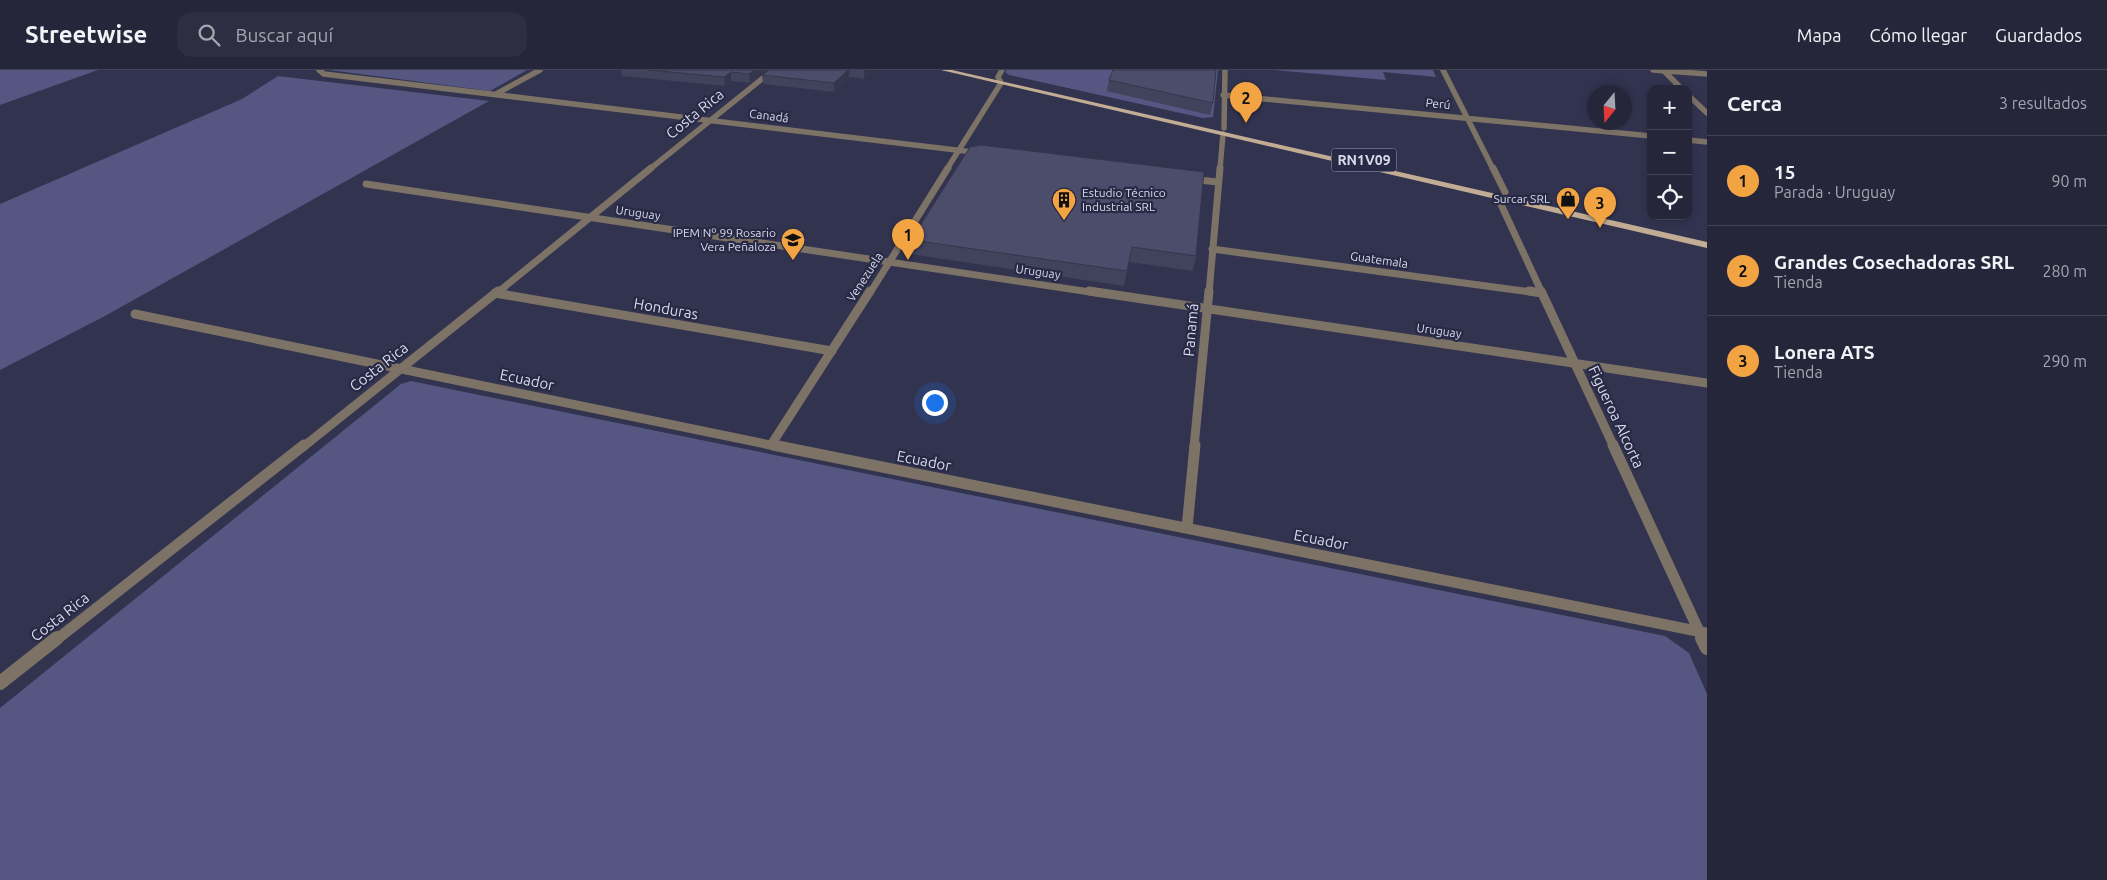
<!DOCTYPE html>
<html lang="es">
<meta charset="utf-8">
<style>
:root{--surface:#26263b;--page:#2e2e42;--text:#f1f3f6;--muted:#a4a5af;--line:#424355;--accent:#f3a442}
body{margin:0;font-family:Ubuntu,sans-serif;background:var(--page);color:var(--text)}
.controls{position:absolute;right:15px;top:15px;display:grid;overflow:hidden;border-radius:10px;box-shadow:0 2px 8px #0003}
.controls button{width:45px;height:45px;display:grid;place-items:center;padding:0;border:0;border-bottom:1px solid var(--line);background:var(--surface);color:var(--text);font:25px sans-serif}
.compass{position:absolute;left:1587px;top:15px;width:45px;height:45px;border-radius:50%;background:var(--surface);box-shadow:0 2px 8px #0003;rotate:198deg}
.you{position:absolute;left:934px;top:332px;width:18px;height:18px;margin:-12px;border:4px solid #fff;border-radius:50%;background:#1a73e8;box-shadow:0 0 0 8px #1a73e833}
.badge{display:grid;place-items:center;width:32px;height:32px;border-radius:50%;background:var(--accent);color:#111;font-size:16px;font-weight:700}
.pin{position:absolute;translate:-50% -41px;filter:drop-shadow(0 1px 2px #0008)}
.pin::after{content:'';position:absolute;top:26px;width:18px;height:15px;background:inherit;clip-path:polygon(0 0,100% 0,50% 100%)}
.list{margin:0;padding:0;list-style:none}
h2{display:flex;justify-content:space-between;align-items:center;height:65px;margin:0;padding:0 20px;font-size:21px}
h2 small{font-size:16px;font-weight:400;color:var(--muted)}
.list li{display:grid;grid-template-columns:32px 1fr auto;gap:15px;align-items:center;box-sizing:border-box;height:90px;padding:0 20px;border-top:1px solid var(--line)}
.list b{display:block;font-size:19px;white-space:nowrap}
.list p{margin:0;font-size:16px;white-space:nowrap;color:var(--muted)}
.list em{font-size:16px;font-style:normal;color:var(--muted)}
.icon{flex:none;width:28px;height:28px;fill:none;stroke:currentColor;stroke-width:2;stroke-linecap:round;stroke-linejoin:round}
.map{position:relative;flex:none;width:1707px;height:810px;overflow:hidden}
header{display:flex;align-items:center;gap:30px;box-sizing:border-box;height:70px;padding:0 25px;background:var(--surface);border-bottom:1px solid var(--line)}
header strong{font-size:24px}
nav{display:flex;gap:28px;margin-inline-start:auto;font-size:18px}
.search{width:350px;height:45px;background:var(--page);display:flex;align-items:center;gap:12px;box-sizing:border-box;padding:0 18px;border-radius:15px;color:var(--muted);font-size:19px}
main{display:flex}
aside{flex:1;background:var(--surface)}
.map>svg:first-child{display:block}
.green{fill:#555682}
.lines{fill:none;stroke-linecap:round;stroke-linejoin:round}
.minor-far4{stroke:#7d7266;stroke-width:5.5}
.minor-far3{stroke:#7d7266;stroke-width:7}
.minor-far2{stroke:#7d7266;stroke-width:9}
.minor-far1{stroke:#7d7266;stroke-width:11}
.minor{stroke:#7d7266;stroke-width:14}
.primary{fill:#c2ac94;fill-rule:evenodd}
.wall{fill:#41425c}
.shaded-wall{fill:#35364b}
.building{fill:#4c4d6b;stroke:#35364b}
.labels{text-anchor:middle;stroke-width:4.5;stroke-linejoin:round;paint-order:stroke}
.far-street-label{font-size:12px;fill:#d8daec;stroke:#282944}
.far-poi-label{font-size:12px;fill:#d8daec;stroke:#282944;text-anchor:end}
.shield{fill:#282944;stroke:#a3a5ba;stroke-width:1}
.shield-label{font-size:14px;font-weight:bold;fill:#d8daec}
.street-label{font-size:15px;fill:#d8daec;stroke:#282944}
</style>
<header>
<strong>Streetwise</strong>
<div class="search"><svg class="icon" aria-label="search" viewBox="0 0 24 24"><circle cx="10" cy="10" r="6"/><path d="M15 15l6 6"/></svg>Buscar aquí</div>
<nav><a>Mapa</a><a>Cómo llegar</a><a>Guardados</a></nav>
</header>
<main>
<div class="map">
<svg width="1707" height="810" viewBox="0 0 1707 810">
<rect width="100%" height="100%" fill="#32334f"/>
<!-- green -->
<path class="green" d="M0 0H98L0 35Z
M329 0H527L490 21Z
M1007 0H1218L1213 47 1203 48 1009 5 1005 2Z
M1274 0H1433L1436 7 1383 2 1386 10Z
M278 6 489 31 105 246 0 300V134L242 29Z
M411 311 1665 566 1689 583 1707 624V810H0V638L401 314Z"/>
<g class="lines">
<!-- minor-far4 -->
<path class="minor-far4" d="M319 0 324 4 981 83
M1443 0 1493 99
M1653 0 1707 4
M1663 0 1682 19
M496 24 540 0
M1223 25 1651 66
M1688 25 1707 43
M1224 58 1225 0
M1688 70 1707 72
M650 99 773 0
M947 99 1001 13 998 7 1002 0
M1220 99 1223 64"/>
<!-- minor-far3 -->
<path class="minor-far3" d="M1493 98 1505 122
M1189 109 1218 112
M366 114 1097 223
M1498 128 1542 223
M1212 179 1538 223
M497 223 651 98
M870 223 948 98
M1209 223 1220 98"/>
<!-- minor-far2 -->
<path class="minor-far2" d="M1089 221 1707 313
M1529 221 1542 223
M1541 221 1614 377
M495 223 832 281
M135 244 780 377
M771 375 870 221
M303 377 498 221
M1194 377 1209 221"/>
<!-- minor-far1 -->
<path class="minor-far1" d="M773 375 1707 563
M1613 375 1703 570
M1187 458 1195 375
M56 570 304 375"/>
<!-- minor -->
<path class="minor" d="M1702 568 1707 578
M0 613 57 568"/>
<!-- primary -->
<path class="primary" d="M941 0H952L1707 172V178Z"/>
</g>
<!-- wall -->
<path class="wall" d="M621 0H767L750 13 731 11 725 16 622 6Z
M769 0H873L864 9 849 7 834 22 763 14 762 5Z
M1109 10 1213 33 1210 45 1107 21Z
M970 77 1196 186 1193 201 1129 192 1124 216 910 184 911 170Z"/>
<!-- shaded-wall -->
<path class="shaded-wall" d="M755 0H767L750 13 749 4Z
M848 0H849V7L834 22V13Z
M864 0H873L864 9Z
M731 2V11L725 16 724 7Z"/>
<!-- building -->
<path class="building" d="M649 0H755L749 4 731 2 724 7Z
M769 0H848L834 13 762 5Z
M1113 0H1216L1213 33 1109 10Z
M981 75 1204 102 1196 186 1132 177 1127 201 911 170 970 77Z"/>
<!-- icons -->
<defs>
<symbol id="shop-pin" viewBox="-11 -11 22 30"><path d="M0 17L-7.5 6A9.5 9.5 0 1 1 7.5 6Z" fill="#f3a442" stroke="#282944"/><path d="M-5-2.5h2.3a2.7 3.5 0 0 1 5.4 0H5L5.5 6h-11ZM-1.5-2.5h3a1.5 2.3 0 0 0-3 0Z" fill="#111"/></symbol>
<symbol id="building-pin" viewBox="-11 -11 22 30"><path d="M0 17L-7.5 6A9.5 9.5 0 1 1 7.5 6Z" fill="#f3a442" stroke="#282944"/><path d="M-4-6H4V6H1V3H-1V6H-4ZM-2.5-4.3h1.7v1.8h-1.7ZM.8-4.3h1.7v1.8H.8ZM-2.5-1h1.7V.8h-1.7ZM.8-1h1.7V.8H.8Z" fill="#111"/></symbol>
<symbol id="school-pin" viewBox="-11 -11 22 30"><path d="M0 17L-7.5 6A9.5 9.5 0 1 1 7.5 6Z" fill="#f3a442" stroke="#282944"/><path d="M0-5L7-2L0 1L-7-2ZM-4 1L0 2.5L4 1V4Q0 6-4 4Z" fill="#111"/></symbol>
</defs>
<g fill-rule="evenodd">
<use href="#shop-pin" x="1554" y="115" width="28" height="38"/>
<use href="#building-pin" x="1050" y="116" width="28" height="38"/>
<use href="#school-pin" x="779" y="156" width="28" height="38"/>
</g>
<g class="labels">
<!-- far-street labels -->
<g class="far-street-label">
<text transform="translate(1438 34) rotate(6)" y="4">Perú</text>
<text transform="translate(769 46) rotate(7)" y="4">Canadá</text>
<text transform="translate(638 143) rotate(8)" y="4">Uruguay</text>
<text transform="translate(1379 190) rotate(8)" y="4">Guatemala</text>
<text transform="translate(1038 202) rotate(8)" y="4">Uruguay</text>
<text transform="translate(865 207) rotate(-57)" y="4">Venezuela</text>
<text transform="translate(1439 261) rotate(8)" y="4">Uruguay</text>
</g>
<!-- far-poi labels -->
<g class="far-poi-label">
<text x="1082" y="127" text-anchor="start">Estudio Técnico<tspan x="1082" dy="14">Industrial SRL</tspan></text>
<text x="1550" y="133">Surcar SRL</text>
<text x="776" y="167">IPEM Nº 99 Rosario<tspan x="776" dy="14">Vera Peñaloza</tspan></text>
</g>
<!-- shield labels -->
<rect class="shield" x="1331.5" y="78.5" width="65" height="23" rx="4"/>
<g class="shield-label">
<text x="1364" y="95">RN1V09</text>
</g>
<!-- street labels -->
<g class="street-label">
<text transform="translate(695 44) rotate(-39)" y="5">Costa Rica</text>
<text transform="translate(666 239) rotate(10)" y="5">Honduras</text>
<text transform="translate(1191 260) rotate(-85)" y="5">Panamá</text>
<text transform="translate(379 297) rotate(-38)" y="5">Costa Rica</text>
<text transform="translate(527 310) rotate(12)" y="5">Ecuador</text>
<text transform="translate(1616 347) rotate(65)" y="5">Figueroa Alcorta</text>
<text transform="translate(924 391) rotate(11)" y="5">Ecuador</text>
<text transform="translate(1321 470) rotate(11)" y="5">Ecuador</text>
<text transform="translate(60 547) rotate(-38)" y="5">Costa Rica</text>
</g>
</g>
</svg>
<div class="controls">
<button>+</button>
<button>−</button>
<button><svg class="icon" aria-label="locate" viewBox="0 0 24 24"><circle cx="12" cy="12" r="6"/><path d="M12 2v4M12 18v4M2 12h4M18 12h4"/></svg></button>
</div>
<svg class="compass" viewBox="-18 -18 36 36"><path d="M0-13l5 13h-10z" fill="#e53935"/><path d="M0 13l5-13h-10z" fill="#a4a5af"/></svg>
<div class="you"></div>
<div class="pin badge" style="left:908px;top:190px">1</div>
<div class="pin badge" style="left:1246px;top:53px">2</div>
<div class="pin badge" style="left:1600px;top:158px">3</div>
</div>
<aside>
<h2>Cerca<small>3 resultados</small></h2>
<ul class="list">
<li><span class="badge">1</span><div><b>15</b><p>Parada · Uruguay</p></div><em>90 m</em></li>
<li><span class="badge">2</span><div><b>Grandes Cosechadoras SRL</b><p>Tienda</p></div><em>280 m</em></li>
<li><span class="badge">3</span><div><b>Lonera ATS</b><p>Tienda</p></div><em>290 m</em></li>
</ul>
</aside>
</main>
